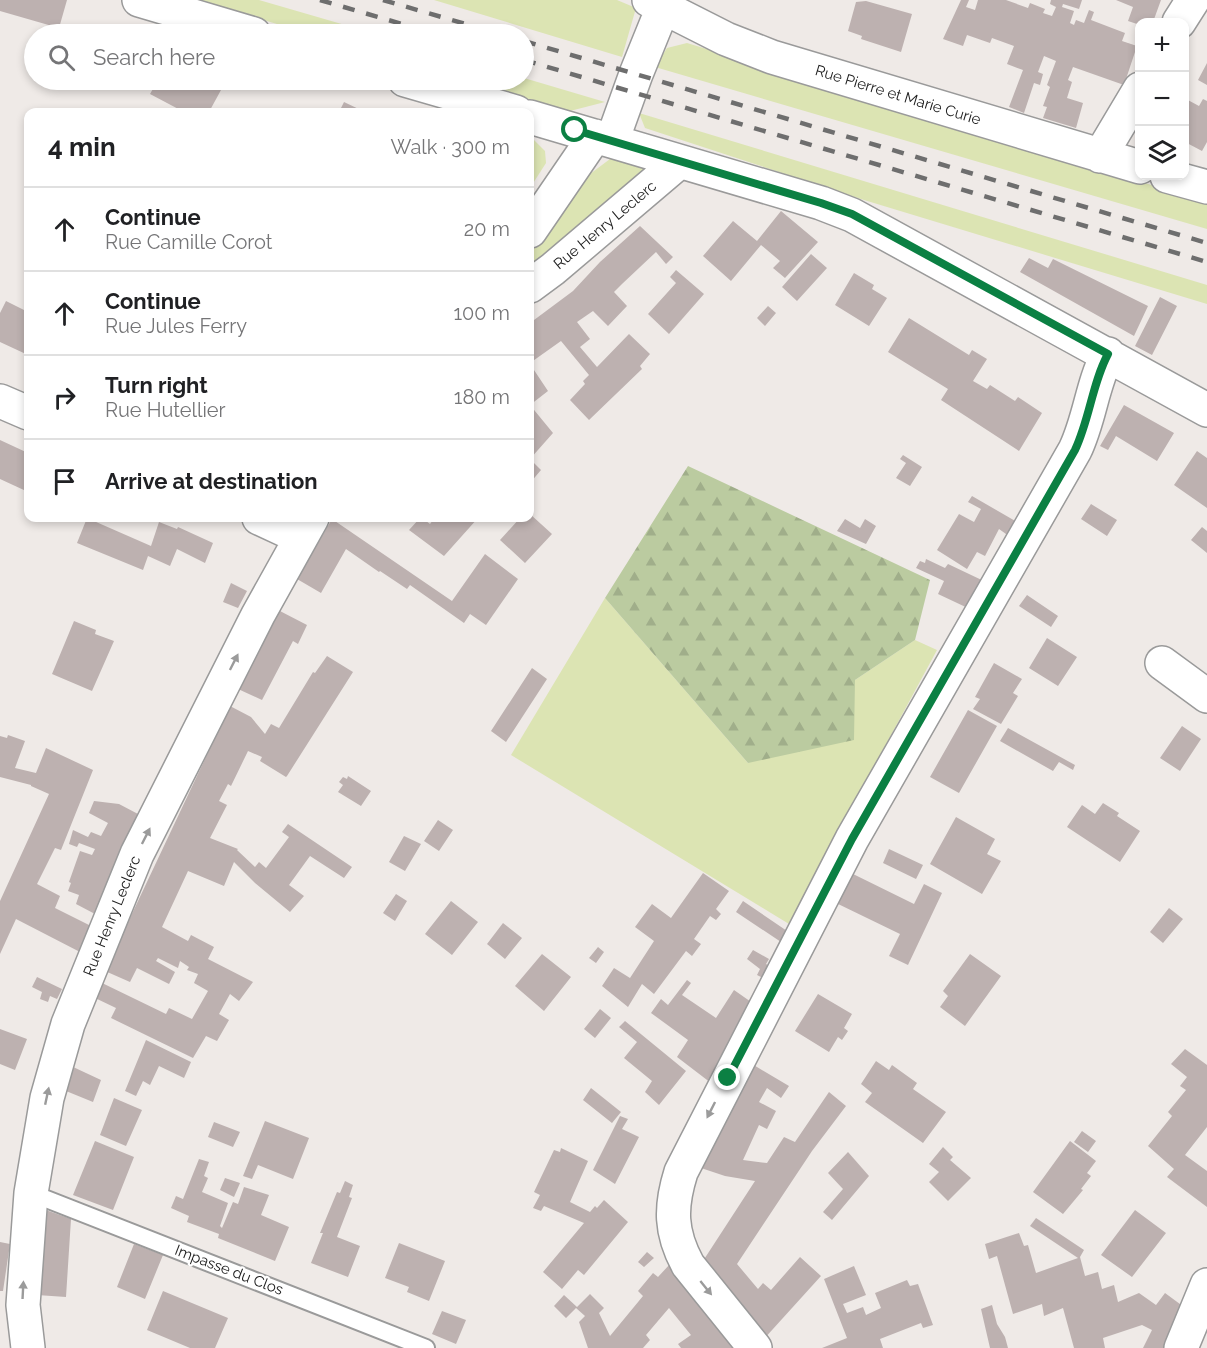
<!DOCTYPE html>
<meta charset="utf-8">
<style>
:root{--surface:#fff;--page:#f2f2f2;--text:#202124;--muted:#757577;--line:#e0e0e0}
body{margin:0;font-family:Raleway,sans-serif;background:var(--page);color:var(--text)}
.controls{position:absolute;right:18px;top:18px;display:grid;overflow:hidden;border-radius:12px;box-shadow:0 3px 9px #0003}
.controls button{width:54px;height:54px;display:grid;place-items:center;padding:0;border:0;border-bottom:2px solid var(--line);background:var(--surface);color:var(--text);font:30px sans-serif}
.stop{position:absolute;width:18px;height:18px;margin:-14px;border:4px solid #0b8043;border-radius:50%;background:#fff}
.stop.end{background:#0b8043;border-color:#fff;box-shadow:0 2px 6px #0008}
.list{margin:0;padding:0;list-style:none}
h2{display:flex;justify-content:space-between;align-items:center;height:78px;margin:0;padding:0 24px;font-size:26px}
h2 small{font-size:20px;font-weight:400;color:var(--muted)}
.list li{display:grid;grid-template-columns:39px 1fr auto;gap:18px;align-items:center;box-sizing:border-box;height:84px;padding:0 24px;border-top:2px solid var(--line)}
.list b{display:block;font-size:22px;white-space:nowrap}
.list p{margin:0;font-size:20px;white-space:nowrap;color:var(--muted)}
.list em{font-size:20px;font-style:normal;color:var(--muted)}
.icon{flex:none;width:33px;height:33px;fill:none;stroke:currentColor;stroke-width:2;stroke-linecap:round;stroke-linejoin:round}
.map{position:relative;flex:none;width:1207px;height:1348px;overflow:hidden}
.search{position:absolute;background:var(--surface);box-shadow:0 3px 9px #0003;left:24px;top:24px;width:510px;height:66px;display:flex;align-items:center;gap:15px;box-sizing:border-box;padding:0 21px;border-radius:33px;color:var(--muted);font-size:22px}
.panel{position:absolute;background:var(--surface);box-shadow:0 3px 9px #0003;left:24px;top:108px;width:510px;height:414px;border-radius:12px}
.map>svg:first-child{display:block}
.grass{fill:#dce4b3}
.forest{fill:url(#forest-firs)}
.building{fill:#bdb1b0}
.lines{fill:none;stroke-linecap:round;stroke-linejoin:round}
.service-casing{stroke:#9a9a9a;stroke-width:20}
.minor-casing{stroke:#9a9a9a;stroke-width:36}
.service{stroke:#fff;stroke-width:16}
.minor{stroke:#fff;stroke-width:33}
.rail{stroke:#6e6e6e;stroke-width:4.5;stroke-dasharray:12 12;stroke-linecap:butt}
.oneway{fill:#9b9b9b}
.route{stroke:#0b8043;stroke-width:8}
.labels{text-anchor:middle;stroke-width:4.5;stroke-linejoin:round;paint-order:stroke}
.street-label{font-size:15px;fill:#202020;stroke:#fff}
</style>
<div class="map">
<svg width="1207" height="1348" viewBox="0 0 1207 1348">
<defs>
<pattern id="forest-firs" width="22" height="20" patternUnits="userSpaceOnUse" patternTransform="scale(1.5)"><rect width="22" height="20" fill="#bbcba0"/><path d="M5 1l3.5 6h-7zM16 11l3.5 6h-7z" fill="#a0ae8a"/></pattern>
</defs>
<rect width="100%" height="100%" fill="#efeae7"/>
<!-- grass -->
<path class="grass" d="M195 0H259L376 34H311Z
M434 0H617L636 8 622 57Z
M687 43 1207 202V229L655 67 667 48Z
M524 78 605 102 570 111 463 80Z
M639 113 1207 285V304L864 200 645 128Z
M530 138 534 140 545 151 546 163 530 188Z
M621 156 645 167 637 180 530 272V255L578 183 610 159Z
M605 598 748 763 855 680 915 640 937 650 789 924 511 755Z"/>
<!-- forest -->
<path class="forest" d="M688 466 930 580 915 640 855 680 854 740 748 763 605 598Z"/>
<!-- building -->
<path class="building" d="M0 0H67L59 28 0 11Z
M961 0H969L966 7 975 10 978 0H1006L1028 8 1030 3 1045 9 1043 13 1052 16 1056 7 1050 4 1051 0H1082L1079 9 1063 4 1062 7 1074 11 1070 23 1074 25 1076 20 1084 23 1089 10 1094 12 1091 20 1125 33 1122 41 1137 46 1124 85 1073 67 1068 80 1072 82 1067 98 1083 103 1076 128 1043 118 1047 107 1043 106 1050 87 1047 85 1056 61 1044 56 1038 72 1043 74 1040 85 1034 83 1024 113 1009 107 1023 70 1007 64 1014 46 992 38 990 43 967 35 963 46 943 39Z
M1116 0H1161L1153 22H1140V25L1128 21 1133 7Z
M866 1 912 14 901 52 861 39 862 36 848 31 856 2Z
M1207 63V85L1198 80Z
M158 80H202L221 90 209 112H184L150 94Z
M1186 99 1199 106 1203 99 1207 101V142L1202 151 1185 142V102Z
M344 102 365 112H339Z
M781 211 818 242 785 278 773 268 780 261 761 245 731 281 703 256 733 221 757 241Z
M640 226 673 257 666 264 656 252 622 284 614 292 627 306 608 326 593 311 577 322 590 339 580 347 597 367 629 334 650 354 640 366 642 369 589 420 570 400 585 384 583 381 589 375 561 341 530 363V323L573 291 600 262Z
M811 254 827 268 797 301 782 287Z
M1029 258 1048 268 1053 259 1148 306 1134 336 1020 272Z
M676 270 704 294 669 334 648 314 676 283 670 277Z
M854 273 874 285 872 289 887 298 869 326 835 305Z
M1160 297 1177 306 1152 355 1135 346Z
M6 301 28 312V355L0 342V313Z
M768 306 776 313 765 326 757 318Z
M909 318 969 355 972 350 987 359 973 381 987 389 990 385 1015 401 1018 397 1042 413 1019 451 941 400 948 389 888 352Z
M530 364 548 391 530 405 553 433 530 459 541 470 530 483Z
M1124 405 1174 433 1157 461 1116 436 1108 450 1100 446Z
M0 440 28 453V490L26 491 0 479Z
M1197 451 1207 458V508L1174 485Z
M903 455 922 467 910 486 896 478 906 463 900 459Z
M972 496 1017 522 1013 539 999 529 985 556 977 552 967 569 937 550 959 514 974 522 981 509 968 502Z
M1091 504 1117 520 1107 536 1081 519Z
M530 514 552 534 525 563 500 540 520 518H530Z
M87 518 151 546 159 522 177 529 178 527 213 543 205 563 177 549 170 566 148 556 143 570 77 543Z
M420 518H422L430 524 433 520 430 518H478L444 556 409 530Z
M332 519 452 601 485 554 518 579 486 625 470 614 464 623 410 585 407 589 380 571 379 572 346 549 321 593 297 579Z
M845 519 860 528 865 519 876 526 866 544 837 531Z
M1202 527 1207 531V553L1191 540Z
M926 559 945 568 948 564 988 583 972 610 938 594 944 581 916 568 920 561 925 563Z
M231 583 247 591 238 608 223 602Z
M1027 595 1058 616 1051 627 1019 606Z
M278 610 307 625 298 644 293 641 262 700 238 689Z
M74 621 96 630 95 634 114 641 92 691 52 674Z
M1047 638 1077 657 1058 686 1029 668Z
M327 656 353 672 287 776 286 777 260 761 262 757 248 751 231 786 228 784 219 801 227 805 210 838 238 849 237 850 255 867 259 862 266 868 289 837 282 832 288 824 352 867 344 878 310 856 289 885 304 896 290 912 255 883 234 862 224 886 188 871 162 927 188 941 191 935 214 947 208 959 253 982 239 1001 230 994 219 1014 229 1020 217 1041 206 1036 193 1058 111 1018 116 1008 93 997 100 982 166 1014 169 1008 192 1019 208 991 194 983 198 974 187 970 189 967 180 961 178 968 158 958 156 961 175 972 169 984 137 968 130 982 105 971 230 706 251 717 265 734 271 724 279 728 313 672 315 673Z
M994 663 1022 679 1013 693 1018 696 1001 724 973 709 980 699 975 697Z
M532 668 547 679 506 742 491 731Z
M968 710 997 726 959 793 930 777Z
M1182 726 1201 739 1180 771 1160 758Z
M1008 728 1075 765 1073 770 1059 762 1053 771 1000 741Z
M8 735 25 741 15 768 36 773 46 748 93 770 61 850 55 848 37 884 60 896 55 908 91 926 80 952 16 919 0 954V901L49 794 31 786V785L0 777V736L7 738Z
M348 776 371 791 361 806 338 792 343 785 339 782 343 777 347 779Z
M94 801 119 804 138 814 119 852 95 914 76 904 79 895 68 891 71 883 69 882 80 851 92 855 95 849 79 843 77 847 69 844 73 830 88 837 91 832 101 836 108 823 89 813Z
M1103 803 1119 813 1117 816 1140 831 1120 862 1067 827 1082 805 1095 814Z
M956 817 995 839 987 854 1001 861 982 894 930 864Z
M438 820 453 830 439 851 424 841Z
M404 836 421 844 405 871 389 862Z
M889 849 923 865 916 879 883 863Z
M849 872 914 904 924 884 942 893 908 965 889 956 900 934 834 902Z
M703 873 729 891 716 909 721 914 716 920 710 916 694 939 701 944 692 956 686 951 654 994 642 984 628 1007 602 986 614 968 630 978 654 941 635 927 652 904 671 918Z
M396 894 407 901 395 921 383 913Z
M451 901 478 922 452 955 425 934Z
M743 901 790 933 784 944 736 912Z
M1169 908 1183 919 1163 943 1150 932Z
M503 923 522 938 505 959 487 944Z
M598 947 604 952 596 963 589 958Z
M753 950 769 959 766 964 771 967 765 979 757 975 760 969 747 959Z
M542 954 571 977 544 1011 515 986Z
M970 954 1001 976 965 1026 940 1007 948 996 943 991Z
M37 977 62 989 57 999 50 996 48 1002 40 999 42 992 32 987Z
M687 980 691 983 682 995 716 1018 734 990 754 1004 711 1083 677 1057 688 1040 651 1013 661 999 668 1005Z
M818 994 852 1014 844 1028 848 1031 842 1040 838 1037 829 1052 795 1031Z
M600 1009 611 1018 595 1038 584 1029Z
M625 1021 686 1071 659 1105 645 1092 652 1081 624 1058 637 1042 619 1027Z
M0 1029 27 1039 15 1070 0 1064Z
M146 1040 191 1062 184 1078 159 1066 150 1085 143 1081 136 1096 125 1091Z
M1185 1049 1207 1065V1127L1185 1155 1207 1171V1207L1167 1177 1174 1169 1148 1146 1172 1116 1168 1112 1186 1090 1180 1086 1187 1077 1171 1064Z
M876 1061 889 1070 892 1065 917 1083 913 1089 946 1112 923 1143 865 1102 872 1093 861 1084Z
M752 1064 789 1086 781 1098 767 1088 759 1102 776 1111 767 1129 759 1125 743 1160 767 1163 784 1137 795 1142 829 1092 846 1106 812 1151 737 1264 758 1289 763 1283 771 1290 800 1257 821 1276 763 1340 701 1264 755 1181 725 1176 698 1167Z
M71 1066 101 1080 93 1102 66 1091Z
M591 1088 621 1112 612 1123 583 1100Z
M114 1098 142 1110 126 1146 100 1135Z
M620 1116 628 1119 622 1129 639 1137 615 1184 593 1170Z
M265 1121 309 1138 293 1179 258 1165 252 1179 243 1176Z
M214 1122 240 1132 233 1147 208 1137Z
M1082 1131 1096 1141 1088 1152 1074 1142Z
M95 1141 134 1157 113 1210 73 1195Z
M1070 1141 1096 1161 1087 1173 1091 1176 1081 1189 1083 1190 1063 1214 1033 1192Z
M943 1147 953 1157 950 1160 971 1178 948 1201 929 1182 939 1172 929 1164Z
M561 1148 588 1161 570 1202 590 1212 595 1206 597 1208 604 1200 628 1222 584 1275 578 1270 562 1289 543 1272 584 1223 544 1206 541 1211 533 1208 540 1195 534 1192 554 1150 560 1152Z
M848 1152 869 1176 832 1220 823 1212 843 1189 828 1173Z
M199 1159 209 1162 204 1176 208 1178 202 1192 228 1203 220 1226 222 1228 233 1202 238 1204 244 1187 269 1195 261 1215 289 1227 275 1261 218 1238 219 1234 187 1222 189 1216 171 1208 176 1196 183 1199Z
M225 1178 240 1183 234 1197 220 1190Z
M345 1181 353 1185 349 1197 352 1198 337 1237 360 1246 348 1277 311 1263 323 1233H320L337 1192 340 1193Z
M43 1209 71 1219 66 1297 37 1295Z
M1135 1210 1166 1233 1132 1277 1101 1255Z
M1036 1218 1084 1250 1080 1257 1085 1276 1098 1272 1102 1289 1114 1285 1118 1302 1139 1293 1156 1305 1165 1293 1184 1307 1164 1348H1143L1152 1330 1142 1325 1103 1338 1105 1348H1074L1063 1308 1044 1316 1042 1304 1013 1314 997 1256 989 1259 985 1244 1019 1233 1024 1246 1028 1245 1036 1273 1078 1258 1030 1226Z
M0 1242 10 1244 3 1291H0Z
M399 1243 445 1261 429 1301 407 1292 409 1287 385 1278Z
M134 1244 163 1255 145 1299 117 1287Z
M647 1252 654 1258 644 1267 638 1262Z
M670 1264 740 1348H681L678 1344 691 1335 669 1308 646 1335 650 1340 643 1348H588L579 1322 585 1316 576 1308 566 1318 554 1306 564 1295 577 1307 590 1294 604 1308 599 1313 610 1336 643 1296 638 1291 653 1273 658 1277Z
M854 1266 866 1295 843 1304 847 1313 863 1307 866 1315 881 1308 875 1293 907 1280 910 1286 918 1284 933 1325 923 1328 921 1323 880 1339 883 1348H822L847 1338 824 1279Z
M163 1291 228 1318 215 1348H190L147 1330Z
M992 1305 997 1324 1005 1337 1008 1348H990L981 1309Z
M442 1311 466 1320 456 1344 432 1334Z"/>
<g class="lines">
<defs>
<path id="service" d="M31 1193 426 1348"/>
<path id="minor" d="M139 0 254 34
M649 0 726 39 772 57 1140 167
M1179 22 1193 0
M405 80 516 112
M530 117 821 203 852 215 1207 410
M612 141 636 74 666 0
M1100 156 1140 89
M1167 176 1207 187
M530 231 595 136
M530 286 553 269 679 162
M0 401 28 413
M259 518 300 537
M1162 663 1207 696
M28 1348 23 1305 31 1193 47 1098 68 1024 137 854 258 615 312 518
M755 1348 688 1265C670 1232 670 1207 681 1172L852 839 1075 450C1090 419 1092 384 1108 354
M1181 1348 1207 1285"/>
</defs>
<!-- service casing -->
<use href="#service" class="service-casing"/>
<!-- minor casing -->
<use href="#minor" class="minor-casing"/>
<!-- service -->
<use href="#service" class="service"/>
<!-- minor -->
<use href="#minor" class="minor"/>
<!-- rail -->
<path class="rail" d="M320 0 436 34
M383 0 500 34
M524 41 1207 243
M524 60 1207 262"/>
</g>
<!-- one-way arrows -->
<defs><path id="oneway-solid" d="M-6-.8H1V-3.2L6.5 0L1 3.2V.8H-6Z" transform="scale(1.5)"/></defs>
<g class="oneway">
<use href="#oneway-solid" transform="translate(234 662) rotate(-63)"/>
<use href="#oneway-solid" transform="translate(146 836) rotate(-63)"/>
<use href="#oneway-solid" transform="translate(47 1096) rotate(-78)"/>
<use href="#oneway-solid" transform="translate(711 1110) rotate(117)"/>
<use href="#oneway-solid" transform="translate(706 1288) rotate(51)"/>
<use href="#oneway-solid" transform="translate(23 1290) rotate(-87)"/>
</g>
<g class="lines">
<!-- route -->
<path class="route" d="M575 130 821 203 852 214 1108 354C1092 384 1090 418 1075 450L852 839 728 1078"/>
</g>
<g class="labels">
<!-- street labels -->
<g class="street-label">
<text transform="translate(898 95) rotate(17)" y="5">Rue Pierre et Marie Curie</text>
<text transform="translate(605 225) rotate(-40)" y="5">Rue Henry Leclerc</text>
<text transform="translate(112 916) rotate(-68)" y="5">Rue Henry Leclerc</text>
<text transform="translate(229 1270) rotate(21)" y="5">Impasse du Clos</text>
</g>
</g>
</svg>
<div class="controls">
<button>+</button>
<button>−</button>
<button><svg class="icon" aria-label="layers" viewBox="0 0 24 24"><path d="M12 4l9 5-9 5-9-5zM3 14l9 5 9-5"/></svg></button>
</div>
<div class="stop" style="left:575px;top:130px"></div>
<div class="stop end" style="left:728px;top:1078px"></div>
<div class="search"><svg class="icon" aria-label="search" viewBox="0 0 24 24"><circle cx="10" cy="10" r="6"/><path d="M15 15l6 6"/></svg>Search here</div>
<section class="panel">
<h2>4 min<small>Walk · 300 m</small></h2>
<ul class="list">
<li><svg class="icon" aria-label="ahead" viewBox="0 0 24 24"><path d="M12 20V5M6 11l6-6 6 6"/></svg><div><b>Continue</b><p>Rue Camille Corot</p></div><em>20 m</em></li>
<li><svg class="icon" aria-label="ahead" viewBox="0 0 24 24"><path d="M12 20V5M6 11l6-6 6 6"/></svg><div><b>Continue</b><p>Rue Jules Ferry</p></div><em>100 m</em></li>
<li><svg class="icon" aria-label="right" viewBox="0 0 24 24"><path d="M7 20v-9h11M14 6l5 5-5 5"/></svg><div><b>Turn right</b><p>Rue Hutellier</p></div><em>180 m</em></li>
<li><svg class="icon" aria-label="arrive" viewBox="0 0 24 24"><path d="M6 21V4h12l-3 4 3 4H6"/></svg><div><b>Arrive at destination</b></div></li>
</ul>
</section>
</div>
